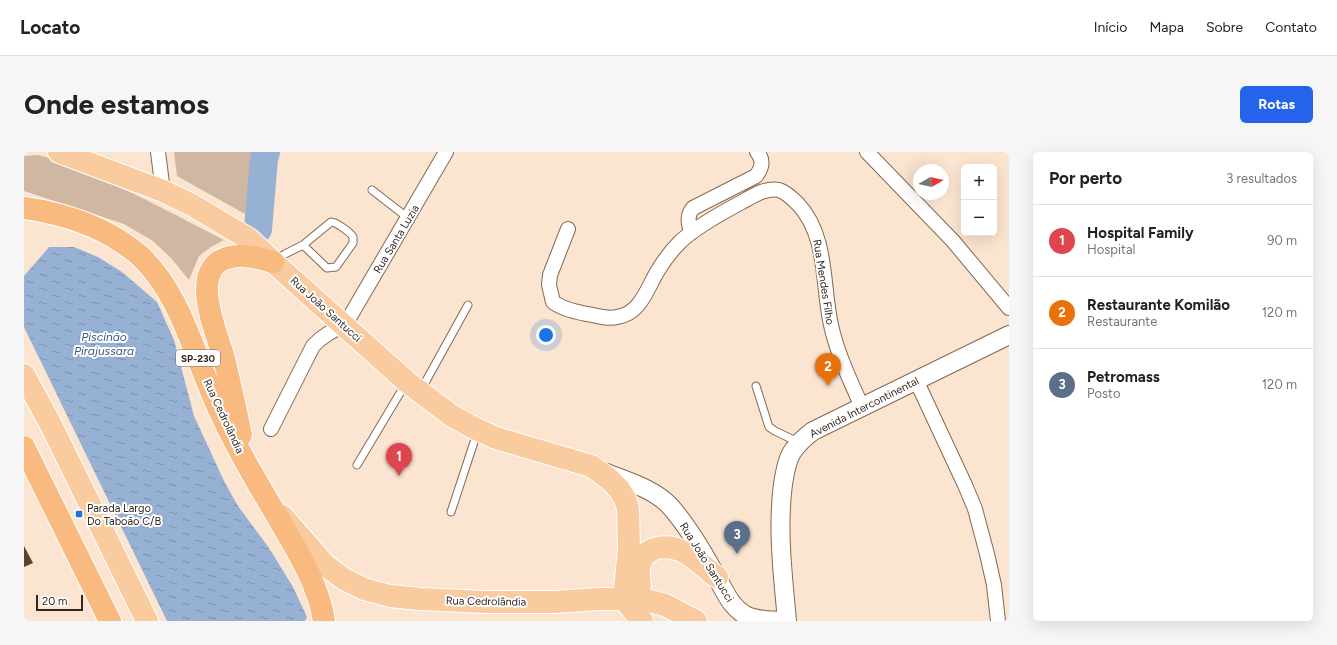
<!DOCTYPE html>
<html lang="pt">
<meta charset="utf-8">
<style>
:root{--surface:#fff;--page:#f6f6f6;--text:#222;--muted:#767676;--line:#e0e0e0;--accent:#2563eb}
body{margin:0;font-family:Figtree,sans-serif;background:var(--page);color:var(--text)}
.controls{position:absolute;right:12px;top:12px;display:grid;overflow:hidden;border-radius:6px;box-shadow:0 4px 16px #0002}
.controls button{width:36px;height:36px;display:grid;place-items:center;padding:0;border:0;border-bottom:1px solid var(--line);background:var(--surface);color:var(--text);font:20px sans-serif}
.compass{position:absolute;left:889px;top:12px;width:36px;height:36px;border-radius:50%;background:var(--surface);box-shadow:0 4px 16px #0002;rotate:81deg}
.scale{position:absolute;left:12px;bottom:10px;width:47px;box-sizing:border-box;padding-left:4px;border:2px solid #33281f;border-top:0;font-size:11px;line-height:14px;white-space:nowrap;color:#33281f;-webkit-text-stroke:3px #fff;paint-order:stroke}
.you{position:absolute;left:522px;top:183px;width:14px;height:14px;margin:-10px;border:3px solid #fff;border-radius:50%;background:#1a73e8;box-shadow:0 0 0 6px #1a73e833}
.badge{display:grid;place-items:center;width:26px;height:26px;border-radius:50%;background:var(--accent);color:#fff;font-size:13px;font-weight:700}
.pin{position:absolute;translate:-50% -33px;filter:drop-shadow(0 1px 2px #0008)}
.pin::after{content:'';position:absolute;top:21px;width:14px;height:12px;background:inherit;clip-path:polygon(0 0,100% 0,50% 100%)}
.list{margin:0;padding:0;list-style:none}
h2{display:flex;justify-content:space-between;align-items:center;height:52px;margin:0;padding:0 16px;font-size:17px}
h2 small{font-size:13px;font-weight:400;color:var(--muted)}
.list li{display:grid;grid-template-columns:26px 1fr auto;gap:12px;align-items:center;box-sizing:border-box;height:72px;padding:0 16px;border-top:1px solid var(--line)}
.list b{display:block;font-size:15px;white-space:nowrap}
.list p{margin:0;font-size:13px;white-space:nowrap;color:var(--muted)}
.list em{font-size:13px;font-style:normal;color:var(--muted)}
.map{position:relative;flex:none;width:985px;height:469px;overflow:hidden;border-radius:6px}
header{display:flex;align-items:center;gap:24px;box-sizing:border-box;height:56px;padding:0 20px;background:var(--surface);border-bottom:1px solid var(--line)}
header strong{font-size:19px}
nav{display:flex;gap:22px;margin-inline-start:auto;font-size:14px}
.intro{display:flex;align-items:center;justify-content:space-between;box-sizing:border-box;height:96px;padding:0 24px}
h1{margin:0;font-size:28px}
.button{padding:10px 18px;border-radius:6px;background:var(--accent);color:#fff;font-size:14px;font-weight:700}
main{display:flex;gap:24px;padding:0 24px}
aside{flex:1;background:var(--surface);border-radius:6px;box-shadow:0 4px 16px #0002}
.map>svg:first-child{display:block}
.green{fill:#d0b7a1}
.water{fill:url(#water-ripples)}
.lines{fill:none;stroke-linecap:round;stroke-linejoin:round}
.river{stroke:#97b1d4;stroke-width:28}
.building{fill:#5a422c}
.service-casing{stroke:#826952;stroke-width:9}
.minor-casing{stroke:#826952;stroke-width:16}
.tertiary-casing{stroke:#826952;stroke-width:20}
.primary-casing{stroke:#fff;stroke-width:24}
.trunk-casing{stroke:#fff;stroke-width:24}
.service{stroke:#fff;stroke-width:7}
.minor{stroke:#fff;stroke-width:14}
.tertiary{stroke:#fff;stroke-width:18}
.primary{stroke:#facb9e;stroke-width:22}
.trunk{stroke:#f8ba7e;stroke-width:22}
.poi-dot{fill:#1b74de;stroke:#fff;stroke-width:1.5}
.labels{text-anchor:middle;stroke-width:4;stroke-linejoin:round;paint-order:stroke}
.shield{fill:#fff;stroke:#706862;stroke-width:1}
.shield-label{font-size:10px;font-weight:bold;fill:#33281f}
.street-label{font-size:11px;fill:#33281f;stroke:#fff}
.poi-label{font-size:11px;fill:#33281f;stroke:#fff;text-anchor:start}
.water-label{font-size:12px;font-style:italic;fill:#355887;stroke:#fff}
</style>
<header>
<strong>Locato</strong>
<nav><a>Início</a><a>Mapa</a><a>Sobre</a><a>Contato</a></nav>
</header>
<div class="intro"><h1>Onde estamos</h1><a class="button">Rotas</a></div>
<main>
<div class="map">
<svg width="985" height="469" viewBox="0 0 985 469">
<defs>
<pattern id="water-ripples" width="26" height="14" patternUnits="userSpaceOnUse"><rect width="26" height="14" fill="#97b1d4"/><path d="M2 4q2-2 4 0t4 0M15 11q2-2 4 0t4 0" fill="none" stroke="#7c90ab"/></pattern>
</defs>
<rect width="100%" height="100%" fill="#fbe4d0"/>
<!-- green -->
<path class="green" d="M150 0H232L221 62 153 24Z
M14 3C34 8 52 16 71 24 115 43 157 66 200 88L187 95 175 104 165 128 147 106 129 89 100 72 0 39V4Z"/>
<!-- water -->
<path class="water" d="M25 95H50L74 105 98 120 133 150 150 188 170 264 201 331 214 354 245 396 269 435 283 465 281 469H143L0 175V124Z"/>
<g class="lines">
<!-- river -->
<path class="river" d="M234 77 240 7 242 0"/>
</g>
<!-- building -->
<path class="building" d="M0 394 9 411 0 415Z"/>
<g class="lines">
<defs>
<path id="service" d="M348 38 384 66
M251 109 261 102 279 93 307 70C312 70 326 80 329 85 329 87 329 89 329 91L312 115 303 116 279 93
M732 234 745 275 751 279 774 290
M397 238 444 153
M333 313 382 231
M427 360 453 281"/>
<path id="minor" d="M134 0 139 39
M843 0 929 89 985 156
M544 77 526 123 525 133 529 150C540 158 556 161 569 163 577 165 585 167 593 165 616 162 623 137 633 120 639 110 647 99 655 91 670 76 699 60 718 50 729 44 742 35 755 38 762 40 769 47 774 52 804 84 798 133 807 173 813 201 826 228 838 255
M667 81C665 72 662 64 669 56L732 24C738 16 740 8 733 0
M892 228 941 333 951 357 963 402 970 433 974 469
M247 277 289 194C298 184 308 179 321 173L422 0"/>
<path id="tertiary" d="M580 320C602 329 628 336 645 353 664 374 679 400 692 424 701 439 706 454 721 463 733 469 750 469 763 469
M763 469C759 424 753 377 759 332 761 321 762 310 768 300 774 291 781 285 789 279L985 183"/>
<path id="primary" d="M35 0 139 39 168 53 225 87 249 110 383 230 428 264 450 276 472 286 567 314 584 326 595 337 601 347 604 357 605 397 600 447
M0 223 27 273 123 469
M258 364 301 413 320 427 340 437 366 444 396 447 462 450H531L574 447H618L641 453 672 469
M616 434C615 427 614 419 616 412 621 394 643 392 658 399 671 405 682 417 693 425
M600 447 618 469"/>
<path id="trunk" d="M0 56C35 61 69 71 99 91 104 95 109 98 114 102 147 132 161 173 177 214 187 241 199 268 213 294 228 323 245 350 261 378 278 407 295 436 300 469
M217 283C211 256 206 229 199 203 190 174 161 107 214 104 226 103 238 107 249 110
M0 295 86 469"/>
</defs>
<!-- service casing -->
<use href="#service" class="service-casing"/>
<!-- minor casing -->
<use href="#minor" class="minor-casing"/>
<!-- tertiary casing -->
<use href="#tertiary" class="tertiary-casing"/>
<!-- primary casing -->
<use href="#primary" class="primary-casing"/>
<!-- trunk casing -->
<use href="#trunk" class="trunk-casing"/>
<!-- service -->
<use href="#service" class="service"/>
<!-- minor -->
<use href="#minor" class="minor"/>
<!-- tertiary -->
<use href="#tertiary" class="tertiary"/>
<!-- primary -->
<use href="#primary" class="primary"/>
<!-- trunk -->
<use href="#trunk" class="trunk"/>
</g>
<!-- markers -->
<rect class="poi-dot" x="51" y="358" width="8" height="8" rx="2"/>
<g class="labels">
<!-- shield labels -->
<rect class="shield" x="152" y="198" width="44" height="16" rx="3"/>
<g class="shield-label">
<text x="174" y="210">SP-230</text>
</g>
<!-- street labels -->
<g class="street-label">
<text transform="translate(372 87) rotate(-59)" y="4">Rua Santa Luzia</text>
<text transform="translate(800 130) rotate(81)" y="4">Rua Mendes Filho</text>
<text transform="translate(302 157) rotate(42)" y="4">Rua João Santucci</text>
<text transform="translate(840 255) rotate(-27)" y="4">Avenida Intercontinental</text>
<text transform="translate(200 264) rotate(65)" y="4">Rua Cedrolândia</text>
<text transform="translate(683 410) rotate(58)" y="4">Rua João Santucci</text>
<text transform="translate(462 449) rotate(1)" y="4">Rua Cedrolândia</text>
</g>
<!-- poi labels -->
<g class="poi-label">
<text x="63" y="360">Parada Largo<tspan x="63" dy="13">Do Taboão C/B</tspan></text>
</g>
<!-- water labels -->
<g class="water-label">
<text x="80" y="189">Piscinão<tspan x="80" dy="14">Pirajussara</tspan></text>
</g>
</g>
</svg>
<div class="controls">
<button>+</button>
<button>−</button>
</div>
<svg class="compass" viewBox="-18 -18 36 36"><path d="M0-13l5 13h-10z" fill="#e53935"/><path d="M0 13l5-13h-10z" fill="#767676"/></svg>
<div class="scale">20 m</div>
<div class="you"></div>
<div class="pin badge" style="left:375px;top:324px;background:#e0444e">1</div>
<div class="pin badge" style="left:804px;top:234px;background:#e8710a">2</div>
<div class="pin badge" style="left:713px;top:402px;background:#5c6f8a">3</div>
</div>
<aside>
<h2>Por perto<small>3 resultados</small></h2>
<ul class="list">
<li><span class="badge" style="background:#e0444e">1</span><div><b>Hospital Family</b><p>Hospital</p></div><em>90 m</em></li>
<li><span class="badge" style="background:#e8710a">2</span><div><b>Restaurante Komilão</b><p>Restaurante</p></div><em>120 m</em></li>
<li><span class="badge" style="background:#5c6f8a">3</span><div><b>Petromass</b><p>Posto</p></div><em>120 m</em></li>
</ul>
</aside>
</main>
